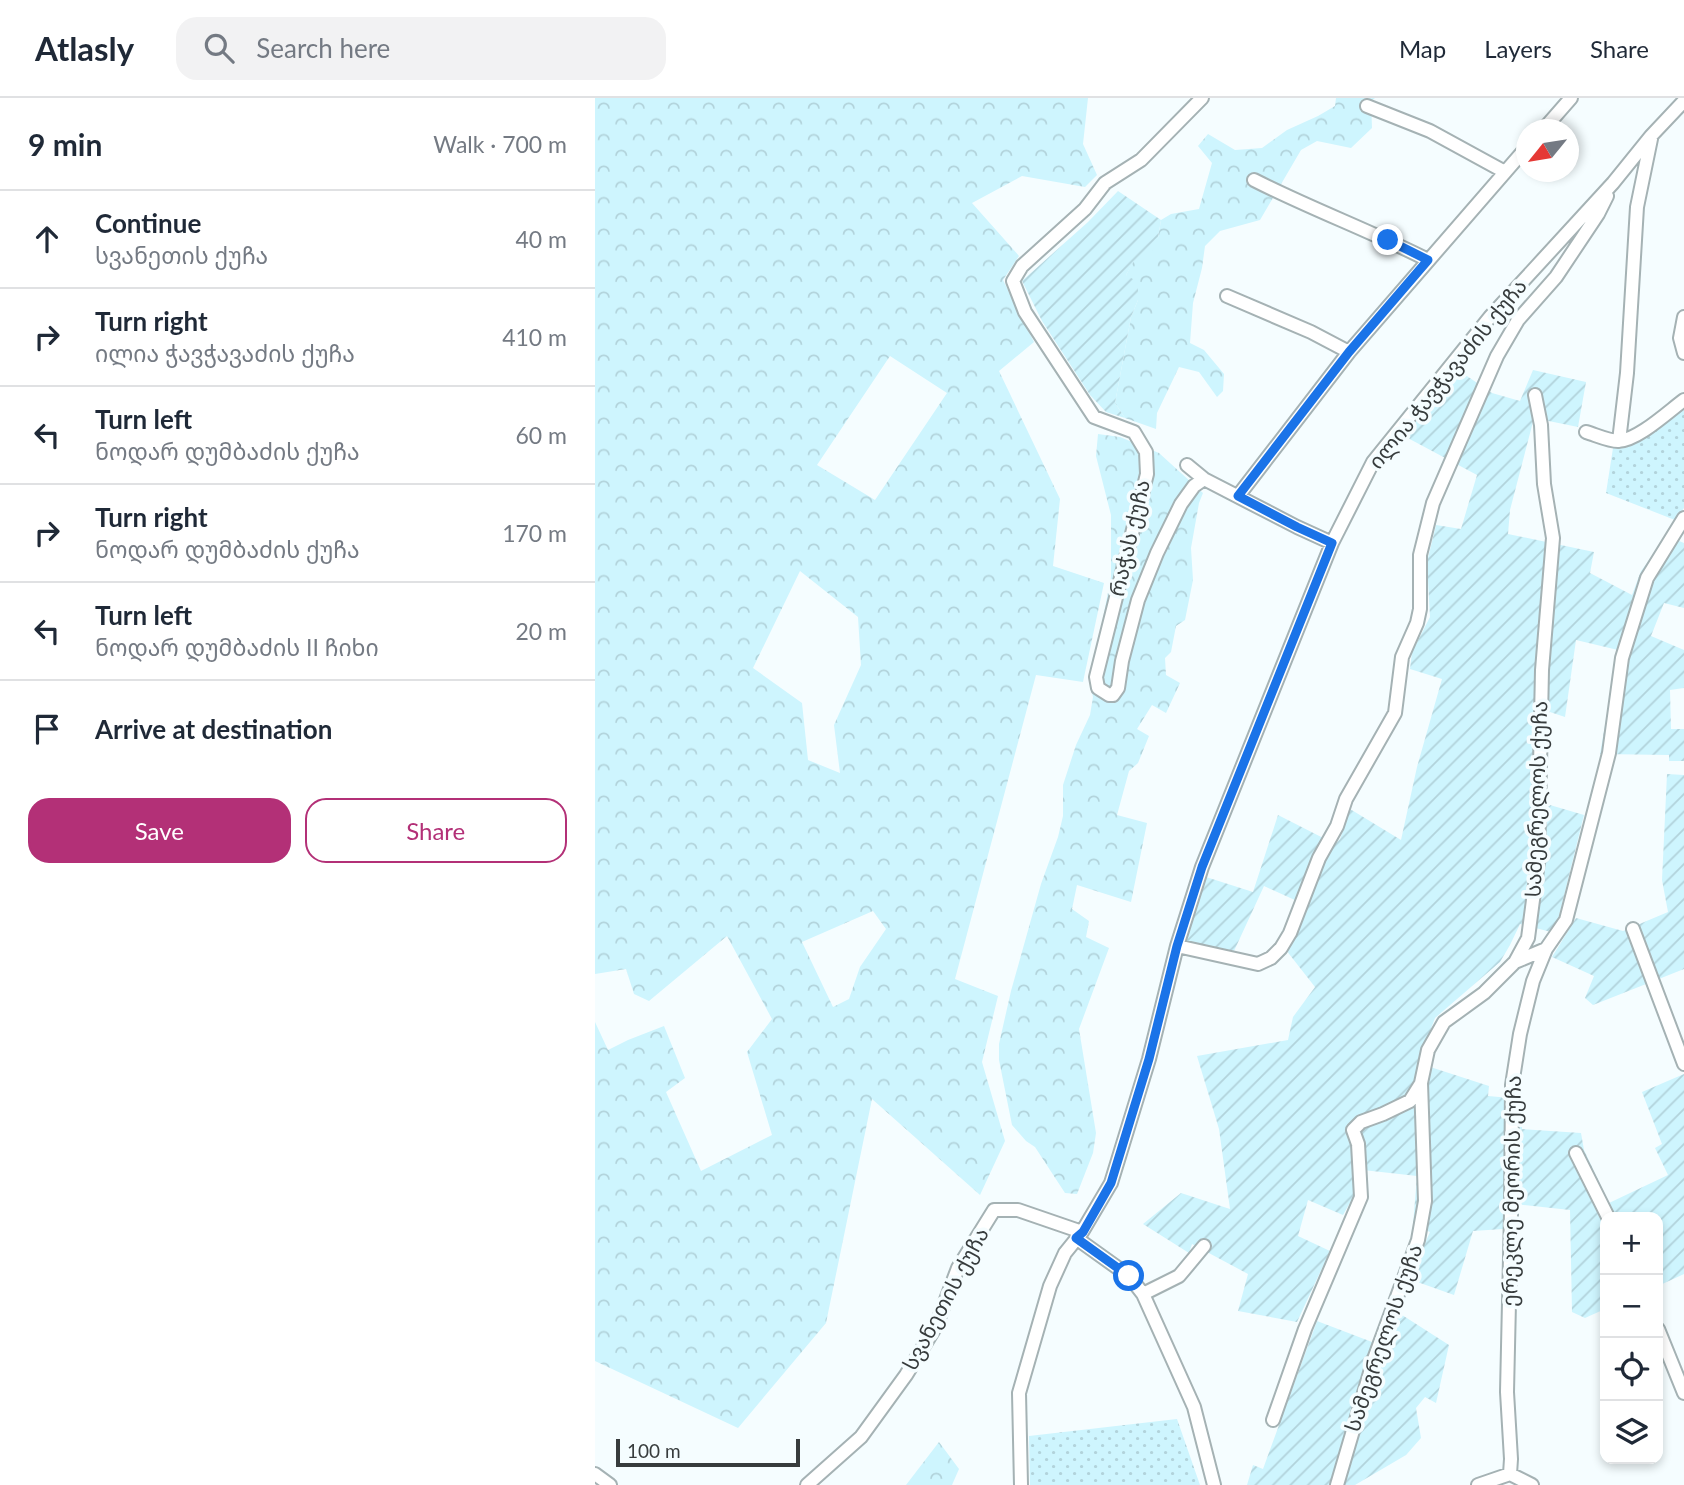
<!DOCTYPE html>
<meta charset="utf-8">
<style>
:root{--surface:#fff;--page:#f2f2f3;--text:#1f2937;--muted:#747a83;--line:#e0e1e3;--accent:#b33077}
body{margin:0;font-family:Lato,"Noto Sans Georgian",sans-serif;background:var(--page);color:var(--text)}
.controls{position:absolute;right:21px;bottom:21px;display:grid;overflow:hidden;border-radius:14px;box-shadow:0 4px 10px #0003}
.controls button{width:63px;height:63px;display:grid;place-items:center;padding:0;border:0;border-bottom:2px solid var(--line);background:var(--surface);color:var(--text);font:35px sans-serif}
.compass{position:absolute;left:921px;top:21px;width:63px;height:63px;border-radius:50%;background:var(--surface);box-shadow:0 4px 10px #0003;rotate:240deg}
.scale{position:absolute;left:21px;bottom:18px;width:184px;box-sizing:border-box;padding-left:7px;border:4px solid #373c3d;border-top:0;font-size:19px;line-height:24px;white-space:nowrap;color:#373c3d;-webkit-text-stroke:5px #f5fdff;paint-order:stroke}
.stop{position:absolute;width:21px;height:21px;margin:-16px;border:5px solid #1a73e8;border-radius:50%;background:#fff}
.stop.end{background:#1a73e8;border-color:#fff;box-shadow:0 2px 7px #0008}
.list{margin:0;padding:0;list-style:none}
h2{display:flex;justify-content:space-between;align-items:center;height:91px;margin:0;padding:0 28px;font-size:30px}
h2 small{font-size:23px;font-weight:400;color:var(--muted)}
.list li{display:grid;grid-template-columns:46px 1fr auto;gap:21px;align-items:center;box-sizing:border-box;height:98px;padding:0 28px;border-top:2px solid var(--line)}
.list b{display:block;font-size:26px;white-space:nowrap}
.list p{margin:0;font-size:23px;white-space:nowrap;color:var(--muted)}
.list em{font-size:23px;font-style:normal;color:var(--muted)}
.actions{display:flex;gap:14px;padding:21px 28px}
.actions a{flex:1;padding:16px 0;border:2px solid var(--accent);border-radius:21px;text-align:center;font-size:24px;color:var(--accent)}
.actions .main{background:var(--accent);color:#fff}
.icon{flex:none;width:38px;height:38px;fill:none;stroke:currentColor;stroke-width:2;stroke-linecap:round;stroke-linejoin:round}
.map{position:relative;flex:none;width:1089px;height:1387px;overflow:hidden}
header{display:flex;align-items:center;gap:42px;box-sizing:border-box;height:98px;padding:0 35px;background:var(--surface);border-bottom:2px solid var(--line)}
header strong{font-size:33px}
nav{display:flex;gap:38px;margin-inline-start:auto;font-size:24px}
.search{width:490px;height:63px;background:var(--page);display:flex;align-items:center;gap:18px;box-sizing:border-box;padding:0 24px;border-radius:21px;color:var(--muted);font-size:26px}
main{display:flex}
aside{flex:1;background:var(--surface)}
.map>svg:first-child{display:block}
.grass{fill:url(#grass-dots)}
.forest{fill:url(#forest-crowns);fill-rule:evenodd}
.garden{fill:url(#garden-furrows)}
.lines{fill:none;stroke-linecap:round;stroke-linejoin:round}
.minor-casing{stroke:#a5b2b4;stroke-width:16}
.minor{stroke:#fff;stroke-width:12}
.route{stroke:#1a73e8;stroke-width:9}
.labels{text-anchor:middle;stroke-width:7;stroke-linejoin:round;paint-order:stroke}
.street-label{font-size:21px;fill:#373c3d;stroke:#f5fdff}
</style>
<header>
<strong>Atlasly</strong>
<div class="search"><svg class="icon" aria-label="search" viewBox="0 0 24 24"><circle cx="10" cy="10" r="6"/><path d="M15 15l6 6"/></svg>Search here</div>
<nav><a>Map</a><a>Layers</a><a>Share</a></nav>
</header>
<main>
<aside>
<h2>9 min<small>Walk · 700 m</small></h2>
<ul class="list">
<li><svg class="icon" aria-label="ahead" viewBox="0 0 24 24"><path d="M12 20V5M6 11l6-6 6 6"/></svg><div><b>Continue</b><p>სვანეთის ქუჩა</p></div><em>40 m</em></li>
<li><svg class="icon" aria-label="right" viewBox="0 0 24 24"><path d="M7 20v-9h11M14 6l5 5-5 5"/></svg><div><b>Turn right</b><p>ილია ჭავჭავაძის ქუჩა</p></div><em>410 m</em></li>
<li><svg class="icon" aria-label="left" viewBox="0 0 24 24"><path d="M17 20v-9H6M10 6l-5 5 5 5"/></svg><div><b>Turn left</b><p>ნოდარ დუმბაძის ქუჩა</p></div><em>60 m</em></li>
<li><svg class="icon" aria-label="right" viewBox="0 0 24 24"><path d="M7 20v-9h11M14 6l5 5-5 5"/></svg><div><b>Turn right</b><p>ნოდარ დუმბაძის ქუჩა</p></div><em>170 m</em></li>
<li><svg class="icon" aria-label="left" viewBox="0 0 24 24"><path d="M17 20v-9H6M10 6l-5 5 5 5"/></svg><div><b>Turn left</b><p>ნოდარ დუმბაძის II ჩიხი</p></div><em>20 m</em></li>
<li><svg class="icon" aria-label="arrive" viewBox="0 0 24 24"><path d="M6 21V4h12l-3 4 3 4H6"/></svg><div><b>Arrive at destination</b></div></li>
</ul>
<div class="actions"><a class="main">Save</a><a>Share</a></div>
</aside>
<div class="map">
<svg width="1089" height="1387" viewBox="0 0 1089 1387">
<defs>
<pattern id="grass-dots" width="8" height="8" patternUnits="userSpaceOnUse" patternTransform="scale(1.75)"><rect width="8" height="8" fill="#cef5fe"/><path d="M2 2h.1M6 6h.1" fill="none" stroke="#b2d3db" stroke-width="1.8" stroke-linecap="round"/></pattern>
<pattern id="forest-crowns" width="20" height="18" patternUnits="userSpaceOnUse" patternTransform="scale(1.75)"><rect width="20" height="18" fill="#cef5fe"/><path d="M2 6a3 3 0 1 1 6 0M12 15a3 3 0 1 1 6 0" fill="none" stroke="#b2d3db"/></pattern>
<pattern id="garden-furrows" width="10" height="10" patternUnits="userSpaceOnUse" patternTransform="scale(1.75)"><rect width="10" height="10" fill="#cef5fe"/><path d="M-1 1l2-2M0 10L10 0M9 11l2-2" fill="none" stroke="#b2d3db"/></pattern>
</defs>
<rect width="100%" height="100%" fill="#f5fdff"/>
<!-- grass -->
<path class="grass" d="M1089 310V410L1080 422 1011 395 1018 350 1059 334Z
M582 1321 605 1387H435L434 1338Z"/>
<!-- forest -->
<path class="forest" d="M0 0H493L488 46 502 77 490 89 427 78 377 105 424 158 408 182 439 244 404 273 465 401 458 468 509 485 488 584 441 577 360 881 403 898 387 964 410 1043 385 1097 277 1001 231 1225 143 1330 0 1263V924L13 952 33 942 69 928 90 980 71 994 106 1073 177 1037 152 954 177 921 132 838 54 903 39 896 31 871 0 876ZM295 258 352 295 280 402 222 367ZM205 473 263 519 266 567 239 627 245 675 213 662 207 605 158 570ZM278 813 291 831 265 869 254 901 238 909 207 844Z
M741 0H780L776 3 777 30 756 50 722 43 706 52 665 122 625 133 610 148 607 170 598 205 595 245 609 252 629 276 628 293 622 299 604 274 584 269 562 315 561 331 530 320 520 305 536 219 543 202 531 177 539 162 563 140 566 122 576 116 604 111 617 65 603 48 613 36 640 52 667 50 692 32 723 18 740 8Z
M503 336 525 339 564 355 608 395 604 405 596 450 598 482 590 522 581 528 576 554 570 560 571 577 585 585 571 615 557 607 542 631 554 638 543 665 534 673 522 717 552 725 536 804 482 787 477 811 494 823 491 839 514 850 484 931 501 1035 498 1055 482 1096 470 1095 440 1049 431 1043 417 1027 404 962V946L416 893 446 786 463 739 468 718V687L481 647 495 617 498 599 495 587 516 479V417L501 358Z
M344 1344 364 1371 357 1387H311Z"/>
<!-- garden -->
<path class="garden" d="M523 93 566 122 563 140 555 159 539 163 531 177 543 184V202L536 219 520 305 530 320 511 314 495 297 447 223 427 183 493 124Z
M863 272 897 295 925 303 938 272 991 284 983 329 939 320 915 412 913 436 999 454 995 475 1037 497 1046 473 1072 438 1089 445V510L1069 505 1056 538 1089 552V590L1075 592 1076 631H1089V663H1074V657L1005 656 1023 552 981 542 970 619 940 609 938 702 989 717 964 818 956 834 925 826 915 847 905 864 840 920 823 965 894 988 893 998 927 1001V1031L986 1035 989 1052 1014 1105 1073 1077 1060 1050 1067 1046 1047 994 1089 976V1176L1063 1188V1119H1010V1211L990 1220 977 1214 975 1112 909 1105 908 1131 878 1133 859 1197 814 1181 835 1134 818 1127 822 1078 759 1071 760 1096 748 1117 713 1102 703 1138 735 1153 702 1224 643 1213 653 1176 597 1146 594 1155 548 1126 586 1095 635 1111 624 1031 602 958 693 942 698 919 720 889 691 852 713 808 669 788 639 853 590 845 611 779 658 794 683 717 740 746 745 741 755 711 806 742 822 669 847 581 815 571 817 554 835 519 832 464 841 427 866 431 882 377 809 338Z
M1072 676 1089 677V871L998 907 990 900 999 878 957 859 981 820 1028 833 1073 814 1067 782Z
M793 1208 854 1247 841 1305 830 1299 821 1310 826 1340 811 1357 760 1387H652L658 1367 668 1371 722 1223 777 1244Z"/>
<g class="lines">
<defs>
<path id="minor" d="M607 0 546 62 510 85 490 111 427 168 418 183 430 214 499 319 539 334 551 354 552 376 501 579 503 590 514 597H518L523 590 527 563 543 502 562 455 586 406 599 388 609 381
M772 8 835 33 910 74
M948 32 976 0
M659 82C716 111 776 133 833 162
M632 198 716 234 754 254
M1089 219 1085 240 1089 255
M991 334C1001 337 1014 343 1023 343 1042 343 1074 313 1089 302
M1024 343 1032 275 1042 109 1056 41
M592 367 609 381 702 429 737 445
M643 398 754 254 932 49
M1038 831 1089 966
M582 848 663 866 676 860 686 850 695 835 724 760 742 728 751 701 800 615 807 559 822 525 825 511V457L838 405 902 258 923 222 961 179 1003 116 1012 98
M920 864 951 851
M981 1055 1013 1119
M481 1140 534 1178 548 1196 599 1309 619 1387
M548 1196 584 1178 609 1148
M1063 1231 1089 1295
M678 1322 710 1231 766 1099 763 1046 758 1032 766 1024 788 1016 815 1003 825 987
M0 1376 15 1387
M915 1376 916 1361 912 1294 916 1115 917 987 925 936 938 883 951 851 971 822 1014 655 1027 560 1052 480 1089 420
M212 1387 266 1339 311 1277 341 1228 363 1170 399 1112H423L487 1134
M426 1387 424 1295 455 1188 470 1155 487 1134 516 1085 554 961 582 848 607 769 737 445 778 364 895 219 1018 85 1056 38 1089 3
M742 1387 779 1261 823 1142 830 1103 826 985 833 952 849 924 889 895 920 864 933 840 943 764 947 572 958 440 949 386 946 327 940 297
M883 1387 915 1376 937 1387"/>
</defs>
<!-- minor casing -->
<use href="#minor" class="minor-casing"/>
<!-- minor -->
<use href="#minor" class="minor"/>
</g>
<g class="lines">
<!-- route -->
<path class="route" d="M534 1178 481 1140 488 1134 516 1085 554 961 582 848 607 769 737 445 702 429 643 398 754 254 833 162 793 142"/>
</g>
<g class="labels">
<!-- street labels -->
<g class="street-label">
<text transform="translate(853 276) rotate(-51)" y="7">ილია ჭავჭავაძის ქუჩა</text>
<text transform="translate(535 440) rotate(-77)" y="7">რაჭას ქუჩა</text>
<text transform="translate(942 701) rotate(-88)" y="7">სამეგრელოს ქუჩა</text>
<text transform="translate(917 1093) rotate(-89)" y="7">ერეკლე მეორის ქუჩა</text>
<text transform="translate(351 1201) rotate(-62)" y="7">სვანეთის ქუჩა</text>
<text transform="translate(789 1240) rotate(-71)" y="7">სამეგრელოს ქუჩა</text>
</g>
</g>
</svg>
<div class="controls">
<button>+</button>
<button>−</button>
<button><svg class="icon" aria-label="locate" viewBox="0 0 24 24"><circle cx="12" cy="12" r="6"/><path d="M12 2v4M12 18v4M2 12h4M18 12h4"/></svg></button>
<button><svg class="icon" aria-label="layers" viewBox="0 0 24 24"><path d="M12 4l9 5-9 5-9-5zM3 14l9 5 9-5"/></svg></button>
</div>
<svg class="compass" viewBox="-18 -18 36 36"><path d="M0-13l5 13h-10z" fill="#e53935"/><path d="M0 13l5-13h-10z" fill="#747a83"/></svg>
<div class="scale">100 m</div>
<div class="stop" style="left:534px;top:1178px"></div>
<div class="stop end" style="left:793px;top:142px"></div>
</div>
</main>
